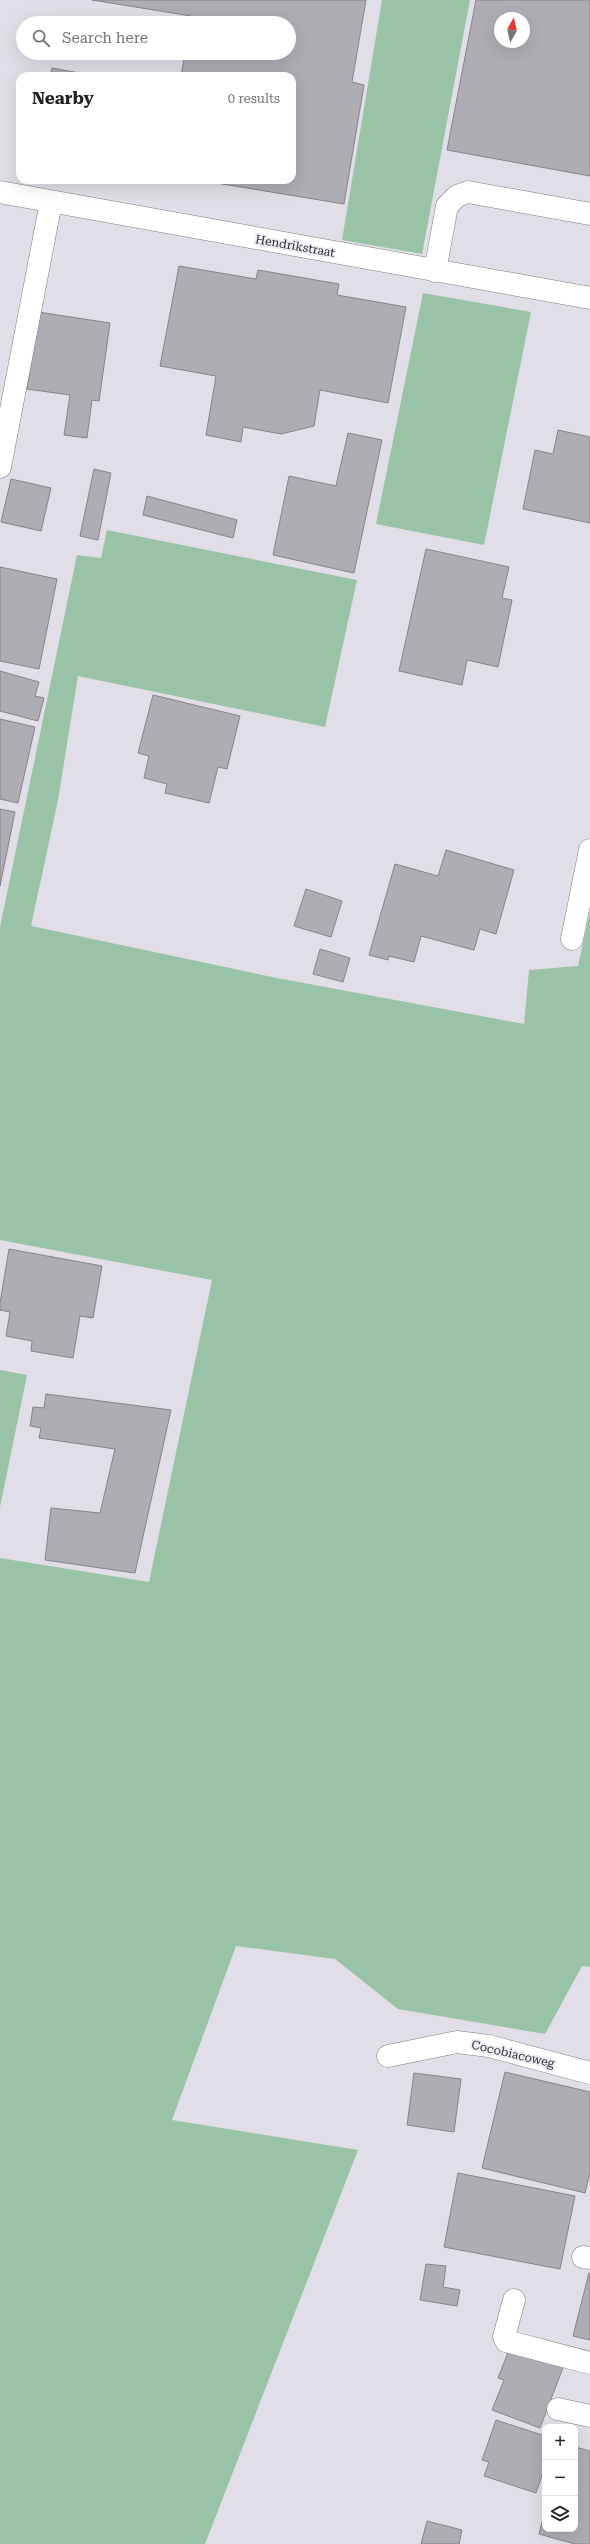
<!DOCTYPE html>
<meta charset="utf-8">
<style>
:root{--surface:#fff;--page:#f6f6f6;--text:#202124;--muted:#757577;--line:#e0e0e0}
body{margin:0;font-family:"Roboto Serif",serif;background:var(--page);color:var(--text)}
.controls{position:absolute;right:12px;bottom:12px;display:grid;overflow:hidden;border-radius:8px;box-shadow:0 4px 16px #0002}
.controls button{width:36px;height:36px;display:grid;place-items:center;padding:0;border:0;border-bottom:1px solid var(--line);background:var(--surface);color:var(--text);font:20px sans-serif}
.compass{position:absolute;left:494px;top:12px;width:36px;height:36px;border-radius:50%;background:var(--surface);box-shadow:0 4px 16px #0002;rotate:8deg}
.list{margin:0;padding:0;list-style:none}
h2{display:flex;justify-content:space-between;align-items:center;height:52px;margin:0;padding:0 16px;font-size:17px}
h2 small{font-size:13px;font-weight:400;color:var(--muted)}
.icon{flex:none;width:22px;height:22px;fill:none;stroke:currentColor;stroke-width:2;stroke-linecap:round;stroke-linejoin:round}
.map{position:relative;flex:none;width:590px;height:2544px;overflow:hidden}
.search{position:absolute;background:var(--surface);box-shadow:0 4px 16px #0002;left:16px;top:16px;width:280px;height:44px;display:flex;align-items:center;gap:10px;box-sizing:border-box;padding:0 14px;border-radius:22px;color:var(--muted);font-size:15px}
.panel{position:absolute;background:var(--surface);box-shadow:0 4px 16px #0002;left:16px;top:72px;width:280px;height:112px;border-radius:12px}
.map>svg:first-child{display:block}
.green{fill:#99c3a6}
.building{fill:#afacb4;stroke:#86838b;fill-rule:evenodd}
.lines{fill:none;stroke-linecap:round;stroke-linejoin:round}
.minor-casing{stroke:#7e7b82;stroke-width:23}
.minor{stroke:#fff;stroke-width:22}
.labels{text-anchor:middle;stroke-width:4;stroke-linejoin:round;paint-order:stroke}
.street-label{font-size:12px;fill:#2e2d30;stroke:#efecf4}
</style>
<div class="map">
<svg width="590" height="2544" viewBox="0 0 590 2544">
<rect width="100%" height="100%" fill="#e2dee7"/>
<!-- green -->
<path class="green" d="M382 0H470L422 254 342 240Z
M423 293 531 312 484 545 376 524Z
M107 530 357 580 325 727 78 676 58 800 31 926 277 978 524 1024 529 970 578 966 590 912V1967L582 1966 545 2034 398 2009 335 1959 236 1946 172 2120 358 2150 205 2544H0V1558L149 1582 212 1280 0 1240V927L77 555 101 558Z
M0 1370 27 1375 0 1507Z"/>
<!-- building -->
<path class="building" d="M92 0H366L352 82 364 85 344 204 198 180H292V76H181L185 53H289V23H190L191 16Z
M476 0H590V176L447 150ZM500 18H524V42H500Z
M52 68 96 76H50Z
M179 266 256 279 258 270 339 284 337 295 406 307 388 403 320 390 314 426 281 434 243 427 241 442 206 435 216 376 160 366Z
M38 312 110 323 99 401 92 400 87 438 64 435 70 395 27 389Z
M558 430 590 437V523L523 509 535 450 553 454Z
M348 433 382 440 354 573 273 555 289 476 336 486Z
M94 469 111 473 98 540 80 536Z
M11 479 51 488 41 531 1 522Z
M147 496 237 520 233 538 143 515Z
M426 549 509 567 502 598 512 600 498 667 467 660 462 685 399 671Z
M0 567 57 579 39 669 0 661Z
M0 671 39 682 35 696 44 698 38 721 0 711Z
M153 695 240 716 227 769 218 767 209 803 165 793 167 784 144 778 149 756 138 753Z
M0 719 35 727 18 803 0 799Z
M0 809 15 812 0 886Z
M446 850 514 870 496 934 480 929 474 950 421 936 414 962 389 956 388 960 369 955 395 864 438 876Z
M306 889 342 901 331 937 294 926Z
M320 949 350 958 343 982 313 974Z
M9 1249 102 1266 93 1318 80 1316 73 1358 31 1351 32 1341 6 1336 10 1312 0 1310V1303Z
M46 1394 171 1410 135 1573 45 1560 51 1508 100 1513 115 1449 39 1438 41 1428 30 1426 33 1407 44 1408Z
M505 2072 590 2092V2173L585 2193 482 2168Z
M414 2073 461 2079 454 2132 407 2125Z
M458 2173 575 2196 560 2269 444 2247Z
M426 2264 446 2266 443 2287 460 2290 457 2306 420 2300Z
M589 2273H590V2340L573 2336Z
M511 2345 564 2365 540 2428 492 2410 504 2380 498 2378Z
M496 2420 545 2436V2466L536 2493 484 2476 489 2462 482 2460Z
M575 2447 590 2451V2544H575L539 2534 545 2510V2529H575Z
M427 2521 462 2530 459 2544H421Z"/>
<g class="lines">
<defs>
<path id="minor" d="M0 192 590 298
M435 271 447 206 457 196 468 192 590 214
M0 467 51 202
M572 939 590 850
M388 2056 457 2042 489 2046 590 2073
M583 2257 590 2258
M514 2300 504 2337 506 2341 590 2363
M558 2409 590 2416"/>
</defs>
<!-- minor casing -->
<use href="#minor" class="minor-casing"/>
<!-- minor -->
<use href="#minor" class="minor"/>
</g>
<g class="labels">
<!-- street labels -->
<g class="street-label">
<text transform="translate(295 246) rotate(10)" y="4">Hendrikstraat</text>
<text transform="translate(513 2054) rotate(13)" y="4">Cocobiacoweg</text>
</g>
</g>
</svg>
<div class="controls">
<button>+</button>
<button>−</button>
<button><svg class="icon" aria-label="layers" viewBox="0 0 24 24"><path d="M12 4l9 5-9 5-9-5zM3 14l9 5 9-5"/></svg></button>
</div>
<svg class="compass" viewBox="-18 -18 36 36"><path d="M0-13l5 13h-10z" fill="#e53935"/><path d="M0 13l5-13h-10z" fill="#757577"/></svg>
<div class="search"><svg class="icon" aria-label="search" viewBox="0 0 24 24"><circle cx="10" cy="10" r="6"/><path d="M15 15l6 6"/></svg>Search here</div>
<section class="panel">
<h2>Nearby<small>0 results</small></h2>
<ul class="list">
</ul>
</section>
</div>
